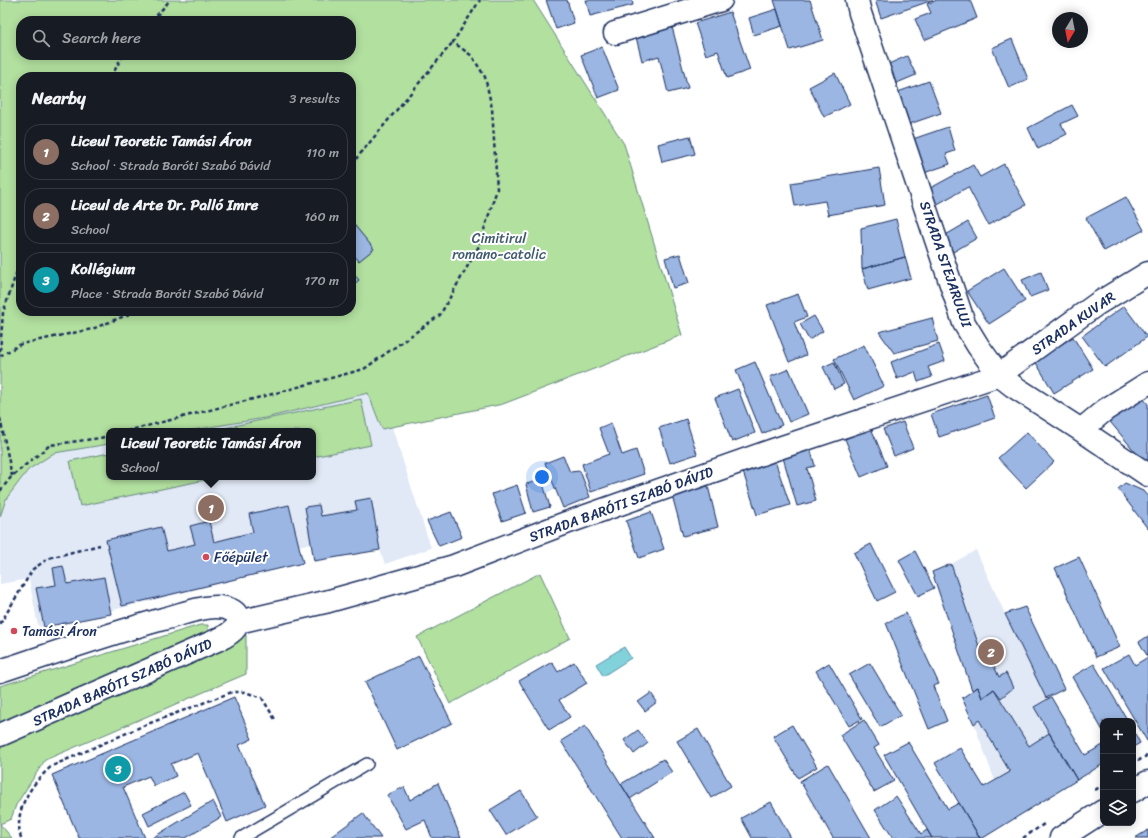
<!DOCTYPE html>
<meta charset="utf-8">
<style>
:root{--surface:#171b24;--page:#20242c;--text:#f1f3f6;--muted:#9ea1a6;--line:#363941;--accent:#d1495b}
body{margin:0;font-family:Sriracha,sans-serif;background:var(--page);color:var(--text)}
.controls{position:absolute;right:12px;bottom:12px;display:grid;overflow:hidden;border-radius:8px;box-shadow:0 2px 10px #0003}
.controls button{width:36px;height:36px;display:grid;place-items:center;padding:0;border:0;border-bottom:1px solid var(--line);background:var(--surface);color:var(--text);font:20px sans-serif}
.compass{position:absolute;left:1052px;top:12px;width:36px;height:36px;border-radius:50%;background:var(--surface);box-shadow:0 2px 10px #0003;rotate:190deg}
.you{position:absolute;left:542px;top:477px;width:14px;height:14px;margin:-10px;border:3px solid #fff;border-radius:50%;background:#1a73e8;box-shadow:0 0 0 6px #1a73e833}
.badge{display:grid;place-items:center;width:26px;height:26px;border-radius:50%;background:var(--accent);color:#fff;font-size:13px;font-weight:700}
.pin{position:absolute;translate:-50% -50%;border:2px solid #fff;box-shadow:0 1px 4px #0006}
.popup{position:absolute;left:106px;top:428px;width:210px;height:52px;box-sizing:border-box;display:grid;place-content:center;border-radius:8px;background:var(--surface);filter:drop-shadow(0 1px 3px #0005);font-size:13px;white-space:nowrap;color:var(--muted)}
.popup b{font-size:15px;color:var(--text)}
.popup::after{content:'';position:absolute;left:50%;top:100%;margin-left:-8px;border:8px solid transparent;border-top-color:var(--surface)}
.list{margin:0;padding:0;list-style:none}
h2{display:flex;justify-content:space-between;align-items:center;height:52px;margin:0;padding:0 16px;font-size:17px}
h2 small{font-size:13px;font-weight:400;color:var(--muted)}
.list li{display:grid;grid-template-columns:26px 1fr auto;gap:12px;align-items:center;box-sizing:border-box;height:56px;margin:0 8px 8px;padding:0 8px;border:1px solid var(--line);border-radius:16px}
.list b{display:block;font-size:15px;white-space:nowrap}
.list p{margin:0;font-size:13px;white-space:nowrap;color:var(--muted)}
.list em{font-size:13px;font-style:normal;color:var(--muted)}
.icon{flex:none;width:22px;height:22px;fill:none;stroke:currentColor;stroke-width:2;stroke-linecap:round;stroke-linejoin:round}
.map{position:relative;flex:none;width:1148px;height:838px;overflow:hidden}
.search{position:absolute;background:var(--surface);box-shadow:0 2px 10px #0003;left:16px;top:16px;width:340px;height:44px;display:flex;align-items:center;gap:10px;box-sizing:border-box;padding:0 14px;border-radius:16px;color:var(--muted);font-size:15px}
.panel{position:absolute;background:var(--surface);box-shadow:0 2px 10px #0003;left:16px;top:72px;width:340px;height:244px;border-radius:16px}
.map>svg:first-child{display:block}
.built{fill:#e1e9f6}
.green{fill:#b2e09f;stroke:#66887e;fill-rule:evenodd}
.water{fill:#81d2db;stroke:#5891a9}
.building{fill:#9bb6e2;stroke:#1b2f5e}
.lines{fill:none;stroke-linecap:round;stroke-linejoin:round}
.service-casing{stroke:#1b2f5e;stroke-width:14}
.minor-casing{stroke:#1b2f5e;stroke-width:25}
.secondary-casing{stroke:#1b2f5e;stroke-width:25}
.path{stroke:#1b2f5e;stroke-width:2.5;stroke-dasharray:4 3;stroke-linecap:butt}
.service{stroke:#fff;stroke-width:11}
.minor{stroke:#fff;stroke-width:22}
.secondary{stroke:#fff;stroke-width:22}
.poi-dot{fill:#d1495b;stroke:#fff;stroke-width:1.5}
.labels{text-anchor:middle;stroke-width:4;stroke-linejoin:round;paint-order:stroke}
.park-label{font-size:14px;fill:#415b6e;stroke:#fff}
.street-label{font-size:14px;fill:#1b2f5e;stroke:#fff}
.poi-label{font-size:14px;fill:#1b2f5e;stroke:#fff;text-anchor:start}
</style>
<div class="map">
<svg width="1148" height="838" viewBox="0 0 1148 838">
<rect width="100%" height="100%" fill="#fff"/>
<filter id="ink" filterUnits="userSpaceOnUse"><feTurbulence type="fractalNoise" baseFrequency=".025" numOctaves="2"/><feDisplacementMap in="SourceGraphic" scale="8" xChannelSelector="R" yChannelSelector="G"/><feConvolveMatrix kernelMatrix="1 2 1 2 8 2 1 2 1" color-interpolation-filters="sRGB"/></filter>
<g filter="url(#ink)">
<!-- built -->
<path class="built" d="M369 393 381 429 392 427 431 548 385 564 380 550 314 561 311 543 299 546 303 563 44 627 38 626 29 579 0 584V517L6 499 28 470 54 453 109 444V477H313V431H186L265 418Z
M976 550 1005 614 1046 698 1034 707 1077 780 995 781 974 724 962 698 972 690 932 572 951 564Z"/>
<!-- green -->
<path class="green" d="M0 0H533L624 144 682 335 503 404 382 429 368 393 265 418 186 431H109V444L54 453 28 470 6 499 0 517ZM21 21H351V55H21ZM21 77H351V311H21Z
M361 399 371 445 313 457V431H210Z
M109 453V477H219L80 506 70 461Z
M540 573 570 638 450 704 417 637Z
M200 625H208V631L0 725V686Z
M246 635V674L45 760 16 805 11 819 0 824 12 838H0V747Z"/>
<!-- water -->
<path class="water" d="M624 647 631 658 603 676 596 664Z"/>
<!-- building -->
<path class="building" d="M546 0H567L574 23 556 29Z
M586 0H632L633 5 590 16Z
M774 0H810L823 40 790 50Z
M875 0H933L881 18Z
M937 0H970L977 18 924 40 915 19 931 13 927 4Z
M777 9 782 26 754 35 749 18Z
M730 12 750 70 727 78 718 51 706 55 695 23Z
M671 23 688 88 668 93 659 56 642 61 635 33Z
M1012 39 1028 79 1009 88 992 48Z
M602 47 619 90 598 98 581 55Z
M907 56 916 75 892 85 884 66Z
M835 73 850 104 824 117 809 87Z
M929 81 941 113 904 126 892 94Z
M1072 105 1078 116 1061 124 1067 134 1038 149 1028 128Z
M948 127 955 151 946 154 950 164 921 174 910 140Z
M690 136 695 154 662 162 658 144Z
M1004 164 1026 205 988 225 968 187 934 206 925 191 973 165 980 177Z
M879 168 885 205 828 215 825 201 795 206 791 183Z
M1126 197 1144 230 1104 251 1086 218Z
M896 219 905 257 862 269 861 228Z
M351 221 374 249 359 261 351 252Z
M968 222 977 238 953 252 944 236Z
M680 254 689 283 673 288 665 258Z
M905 257 911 278 868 290 862 269Z
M1004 268 1025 301 989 324 967 291Z
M351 271 359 280 351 287Z
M1041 272 1048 290 1030 297 1022 280Z
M798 294 807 317 794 322 806 355 789 362 767 305Z
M1124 306 1147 337 1105 367 1082 336Z
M814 316 823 331 809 340 800 324Z
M932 318 938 341 894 353 879 332Z
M1073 337 1093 369 1054 393 1035 361Z
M939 344 945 361 928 367 932 377 918 382 915 372 897 379 891 362Z
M864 345 884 386 854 400 834 359Z
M755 362 782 425 762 434 736 370Z
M834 362 844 384 834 389 823 367Z
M789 369 808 414 789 422 770 377Z
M738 389 755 433 732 442 715 398Z
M987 395 995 418 939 437 931 414Z
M1142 397 1148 404V465L1147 466 1106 417Z
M686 419 697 454 670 463 659 428Z
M903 422 913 448 894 456 883 429Z
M611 423 622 455 636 450 644 474 591 492 582 464 609 454 599 428Z
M871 428 887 466 861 477 845 439Z
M1027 432 1054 462 1026 488 998 458Z
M810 447 815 466 807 468 816 501 797 506 782 454Z
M563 456 570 472 580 471 590 497 563 508 545 463Z
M775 461 790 505 757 515 743 472Z
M542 480 550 507 533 512 526 484Z
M1125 483 1143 491 1148 497V529L1118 489Z
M517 485 526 513 502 521 492 494Z
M708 486 718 527 683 536 672 495Z
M371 498 380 550 314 561 305 507 319 505 321 516 357 510 355 501Z
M289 505 303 563 122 606 106 540 161 527 167 551 195 544 190 526 209 521 214 542 253 532 249 514Z
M451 512 462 537 439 546 427 521Z
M651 512 664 549 639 558 626 521Z
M871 544 895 592 877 601 854 553Z
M915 551 934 588 918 596 899 560Z
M1079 557 1120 647 1096 657 1055 568Z
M951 564 980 649 988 653 999 677 1006 673 1013 688 1001 698 994 689 982 698 978 687 972 690 932 572Z
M63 566 67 584 104 577 111 614 44 627 36 588 56 585 53 568Z
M1025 607 1064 689 1046 698 1005 614Z
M906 613 939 684 933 686 947 721 929 729 886 623Z
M1148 636V741H1147L1104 668 1129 654 1135 665 1148 657 1139 642Z
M419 656 452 723 397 750 365 682Z
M552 662 558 672 574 662 587 683 559 700 570 717 549 730 519 681Z
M829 663 862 719 849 726 816 671Z
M870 663 901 715 880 727 849 675Z
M1094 664 1128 721H1103V731L1072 677Z
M978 687 982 698 994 689 1029 746 1049 733 1077 780 983 838H980L935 763 960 748 984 787 1010 772 979 720 974 724 962 698Z
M651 693 657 702 645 711 638 702Z
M234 697 252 739 239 745 265 805 227 822 198 753 171 764 176 776 154 786 149 776 123 787 145 838H79L52 775Z
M1051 697 1085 755 1103 745V764L1077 780 1034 707Z
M864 720 879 745 874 748 894 781 874 792 840 735Z
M792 725 817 767 798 778 773 736Z
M585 726 621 784 655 838H622L561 741Z
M698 729 731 786 711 798 677 741Z
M638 730 648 743 634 754 624 740Z
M1133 730 1140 743 1133 747Z
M908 742 948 809 959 803 980 838H932L884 755Z
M663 759 672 772 630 799 621 784Z
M828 764 871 838H833L800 781Z
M438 783 461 838H432L425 820 406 829 387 795 404 787 410 800Z
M521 791 537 816 506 835 490 810Z
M184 792 191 805 149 826 143 813Z
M896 796 921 834 927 830 932 838H893L875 810Z
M213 801 221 817 186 838H152Z
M771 802 791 838H752L741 818Z
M363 813 381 838H329Z
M1148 830V838H1135Z"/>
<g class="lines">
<defs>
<path id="service" d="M241 838 367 764"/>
<path id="minor" d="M857 0 860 13 964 323 978 346 999 375 1013 386 1081 430 1148 475
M615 33 721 0
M1081 430 1105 410 1148 383
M238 622 329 601 454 566 566 523 773 450 999 375 1097 304 1148 273
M0 671C54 653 108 634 163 619 180 615 198 607 216 607 225 607 240 610 238 622 237 629 230 633 224 637L0 735"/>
<path id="secondary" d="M1133 791 1148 782
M1061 838 1103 811"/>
</defs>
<!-- service casing -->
<use href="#service" class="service-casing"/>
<!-- minor casing -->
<use href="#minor" class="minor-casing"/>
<!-- secondary casing -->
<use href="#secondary" class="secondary-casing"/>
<!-- path -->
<path class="path" d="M152 21 170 0
M111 77 123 55
M351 165 453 42
M0 351 3 313 21 259
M0 356 21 344 92 329 137 311
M0 418 12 476
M127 431 265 396 364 369 440 315 479 246 497 189 492 108 485 77 472 56 453 42 480 0
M0 491 12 476 50 445 100 438 109 436
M0 624 33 569 49 558 100 545
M1138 761 1148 755
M1095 790 1103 785
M21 838C13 810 31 784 52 766L145 725 232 692H245L262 698 276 721
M1023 838 1044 824"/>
<!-- service -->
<use href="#service" class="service"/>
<!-- minor -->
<use href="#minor" class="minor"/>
<!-- secondary -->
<use href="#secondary" class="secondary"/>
</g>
</g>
<!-- markers -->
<g class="poi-dot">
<circle cx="206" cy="557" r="4"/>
<circle cx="14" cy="631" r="4"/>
</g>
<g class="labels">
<!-- park labels -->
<g class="park-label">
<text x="499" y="243">Cimitirul<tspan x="499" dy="16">romano-catolic</tspan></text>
</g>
<!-- street labels -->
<g class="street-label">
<text transform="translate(946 264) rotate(71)" y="5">STRADA STEJARULUI</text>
<text transform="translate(1073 323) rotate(-35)" y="5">STRADA KUVAR</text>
<text transform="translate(621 504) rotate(-20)" y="5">STRADA BARÓTI SZABÓ DÁVID</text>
<text transform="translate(122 682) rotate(-24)" y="5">STRADA BARÓTI SZABÓ DÁVID</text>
</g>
<!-- poi labels -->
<g class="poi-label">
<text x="214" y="562">Főépület</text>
<text x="22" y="636">Tamási Áron</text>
</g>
</g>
</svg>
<div class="controls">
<button>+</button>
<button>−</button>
<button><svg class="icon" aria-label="layers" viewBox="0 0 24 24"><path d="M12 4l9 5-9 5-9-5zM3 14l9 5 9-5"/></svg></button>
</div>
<svg class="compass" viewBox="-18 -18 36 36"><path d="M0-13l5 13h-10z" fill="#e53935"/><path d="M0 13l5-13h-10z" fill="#9ea1a6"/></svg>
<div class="you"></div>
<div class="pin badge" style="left:211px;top:508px;background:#8d6e63">1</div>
<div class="popup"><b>Liceul Teoretic Tamási Áron</b>School</div>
<div class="pin badge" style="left:991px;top:652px;background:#8d6e63">2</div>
<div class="pin badge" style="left:118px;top:769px;background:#0f9aa8">3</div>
<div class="search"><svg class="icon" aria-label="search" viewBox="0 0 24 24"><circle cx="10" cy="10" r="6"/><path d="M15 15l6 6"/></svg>Search here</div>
<section class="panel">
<h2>Nearby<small>3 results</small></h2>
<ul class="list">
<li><span class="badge" style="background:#8d6e63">1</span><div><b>Liceul Teoretic Tamási Áron</b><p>School · Strada Baróti Szabó Dávid</p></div><em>110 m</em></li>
<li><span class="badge" style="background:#8d6e63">2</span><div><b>Liceul de Arte Dr. Palló Imre</b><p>School</p></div><em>160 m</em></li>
<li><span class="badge" style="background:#0f9aa8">3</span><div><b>Kollégium</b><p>Place · Strada Baróti Szabó Dávid</p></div><em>170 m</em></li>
</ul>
</section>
</div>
